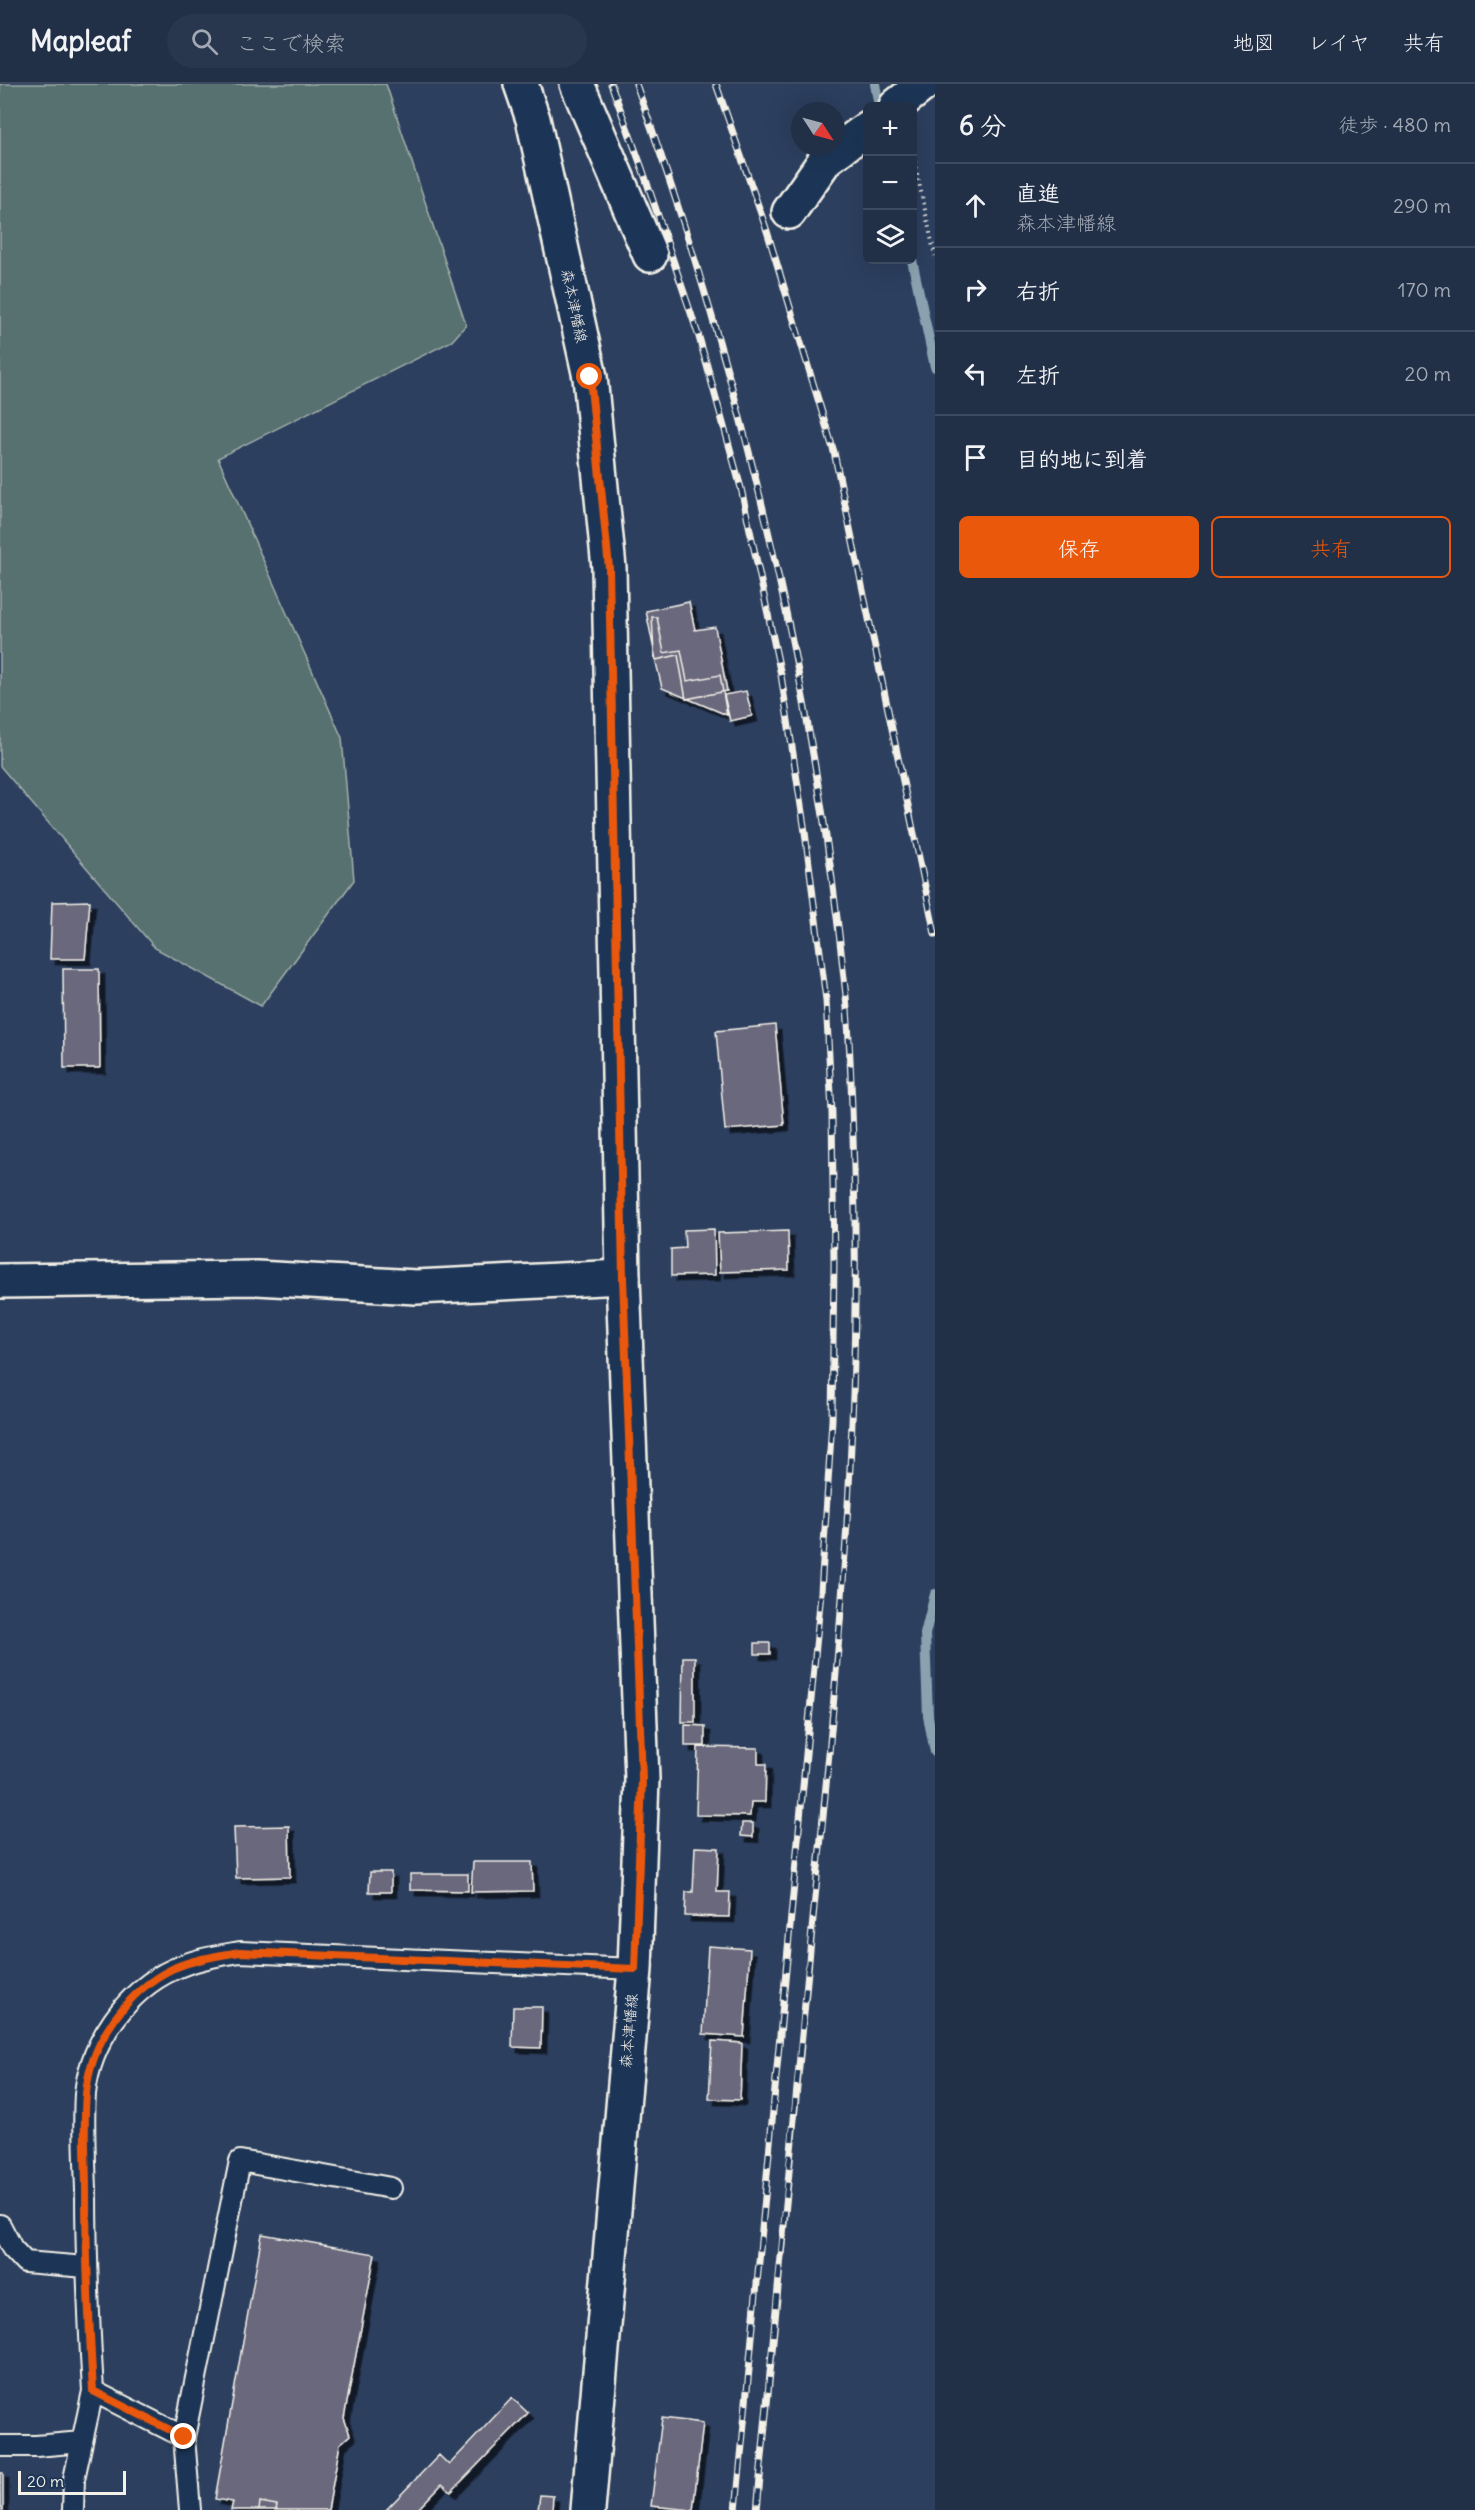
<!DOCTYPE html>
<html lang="ja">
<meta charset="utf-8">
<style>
:root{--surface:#212f47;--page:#29374e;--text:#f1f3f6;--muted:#a2a9b4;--line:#3e4a60;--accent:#ea580c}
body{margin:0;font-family:Delius,"Klee One",sans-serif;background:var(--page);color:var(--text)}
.controls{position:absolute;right:18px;top:18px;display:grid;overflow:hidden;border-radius:9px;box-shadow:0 6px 24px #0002}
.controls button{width:54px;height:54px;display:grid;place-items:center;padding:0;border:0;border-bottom:2px solid var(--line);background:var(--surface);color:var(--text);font:30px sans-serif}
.compass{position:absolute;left:791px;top:18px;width:54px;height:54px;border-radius:50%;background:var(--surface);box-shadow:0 6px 24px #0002;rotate:126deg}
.scale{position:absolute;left:18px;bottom:15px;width:108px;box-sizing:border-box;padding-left:6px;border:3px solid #f4f1e8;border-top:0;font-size:16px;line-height:21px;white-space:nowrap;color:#f4f1e8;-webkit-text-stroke:4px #1d3557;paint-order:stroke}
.stop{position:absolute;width:18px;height:18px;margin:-14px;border:4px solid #ea580c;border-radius:50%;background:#fff}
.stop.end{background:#ea580c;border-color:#fff;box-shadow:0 2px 6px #0008}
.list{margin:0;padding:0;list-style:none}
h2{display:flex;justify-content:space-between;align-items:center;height:78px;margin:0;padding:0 24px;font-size:26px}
h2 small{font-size:20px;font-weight:400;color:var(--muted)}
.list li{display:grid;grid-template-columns:39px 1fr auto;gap:18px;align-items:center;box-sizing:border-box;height:84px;padding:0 24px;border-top:2px solid var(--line)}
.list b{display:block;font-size:22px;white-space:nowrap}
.list p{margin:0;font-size:20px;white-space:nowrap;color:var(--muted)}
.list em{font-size:20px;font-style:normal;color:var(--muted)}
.actions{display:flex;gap:12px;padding:18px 24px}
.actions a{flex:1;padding:14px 0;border:2px solid var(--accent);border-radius:9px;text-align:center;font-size:21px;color:var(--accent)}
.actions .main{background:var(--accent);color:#fff}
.icon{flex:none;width:33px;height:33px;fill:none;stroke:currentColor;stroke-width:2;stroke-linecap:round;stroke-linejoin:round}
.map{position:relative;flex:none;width:935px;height:2426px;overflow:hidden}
header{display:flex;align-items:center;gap:36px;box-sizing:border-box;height:84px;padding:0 30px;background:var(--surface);border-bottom:2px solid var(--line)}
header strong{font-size:28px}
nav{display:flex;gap:33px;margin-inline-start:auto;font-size:21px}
.search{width:420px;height:54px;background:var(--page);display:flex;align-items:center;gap:15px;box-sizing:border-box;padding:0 21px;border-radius:33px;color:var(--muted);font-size:22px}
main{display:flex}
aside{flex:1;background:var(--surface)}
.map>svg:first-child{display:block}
.green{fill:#56716f;stroke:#a5b1ac;stroke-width:1.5}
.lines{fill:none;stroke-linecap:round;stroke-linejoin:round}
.stream{stroke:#8aa2b0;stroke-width:10}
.building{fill:#6a687d;stroke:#f4f1e8;stroke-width:1.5;filter:url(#shadow)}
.lane-casing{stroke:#f4f1e8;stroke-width:24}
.street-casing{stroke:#f4f1e8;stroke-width:38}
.secondary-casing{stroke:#f4f1e8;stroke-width:38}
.path{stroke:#f4f1e8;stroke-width:4;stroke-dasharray:1.5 4.5;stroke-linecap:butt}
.lane{stroke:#1d3557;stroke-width:20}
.street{stroke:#1d3557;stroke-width:33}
.secondary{stroke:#1d3557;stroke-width:33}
.rail-casing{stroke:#f4f1e8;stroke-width:7}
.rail{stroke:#1d3557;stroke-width:4.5;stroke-dasharray:14;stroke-linecap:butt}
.route{stroke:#ea580c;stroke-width:8}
.labels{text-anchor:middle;stroke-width:4.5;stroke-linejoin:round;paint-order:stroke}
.street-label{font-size:15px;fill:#f4f1e8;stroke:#1d3557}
</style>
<header>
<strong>Mapleaf</strong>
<div class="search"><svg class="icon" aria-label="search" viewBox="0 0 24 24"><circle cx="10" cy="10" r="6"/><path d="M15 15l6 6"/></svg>ここで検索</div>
<nav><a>地図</a><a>レイヤ</a><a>共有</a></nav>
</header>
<main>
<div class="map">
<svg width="935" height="2426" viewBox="0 0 935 2426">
<defs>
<filter id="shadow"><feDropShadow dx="5.5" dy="5.5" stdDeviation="0" flood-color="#0009"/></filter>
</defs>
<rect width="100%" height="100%" fill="#2c3f5f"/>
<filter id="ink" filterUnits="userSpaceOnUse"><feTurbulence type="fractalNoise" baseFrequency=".0167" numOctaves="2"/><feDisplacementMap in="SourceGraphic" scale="12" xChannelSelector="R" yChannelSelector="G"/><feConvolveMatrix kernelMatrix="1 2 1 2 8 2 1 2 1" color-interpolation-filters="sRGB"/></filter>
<g filter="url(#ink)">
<!-- green -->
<path class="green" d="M0 0H386L466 241 452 257 218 374 342 654 354 796 261 922 155 864 0 682Z"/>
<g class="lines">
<!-- stream -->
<path class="stream" d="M875 0 879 22
M912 176 935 283
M935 1510 925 1550 928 1632 935 1668"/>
</g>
<!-- building -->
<path class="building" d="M689 518 695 546 715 543 727 607 686 615 678 571 656 576 646 527Z
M652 533H657L664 569 681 566 687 597 720 591 727 631 662 604 654 570Z
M746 607 752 632 730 637 724 611Z
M90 817 85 875H50L52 818Z
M63 885H99L100 984H64Z
M775 941 784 1041 725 1046 716 947Z
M714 1145 715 1191 671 1192V1165L685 1164 684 1146Z
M788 1147 789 1186 720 1188 718 1149Z
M755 1559H770V1570H755Z
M683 1573H695V1638H682Z
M685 1641 705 1642V1662H685Z
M698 1663 758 1664V1680H766L765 1718H751L750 1732 696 1731Z
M742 1739H753V1753L741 1752Z
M289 1742 290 1793 236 1794 234 1743Z
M695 1763 719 1764 717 1808H730L729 1833 685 1832 686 1808H693Z
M473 1778H532L533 1807 471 1808Z
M370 1788H391V1808H369Z
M410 1790H468V1807L410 1806Z
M708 1862 750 1865 744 1953 703 1950Z
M513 1923H542L541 1964 512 1963Z
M712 1957 742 1959 740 2016 709 2015Z
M262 2150 375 2170 344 2334 350 2351 340 2360 328 2426H231L233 2418 215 2415Z
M512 2314 528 2329 451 2408 442 2400 417 2426H386L439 2371 449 2381Z
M662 2334 703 2339 693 2426 651 2422Z
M0 2389H3V2426H0Z
M540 2411 553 2412 552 2426H538Z
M260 2418 277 2421 276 2426H259Z"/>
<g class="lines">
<defs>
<path id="lane" d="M391 2104 240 2077 184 2353 93 2307C89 2240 86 2174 86 2106 85 2075 83 2042 85 2010 90 1959 127 1906 174 1885 195 1875 217 1872 240 1868L635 1885
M0 2141 12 2164 25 2178 86 2183
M184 2353 190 2426
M0 2362H36L82 2358
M73 2426 74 2395 93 2307"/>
<path id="street" d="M577 0 650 171
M896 22 924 0
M789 128 826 75 868 44
M0 1197 257 1194 416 1203 623 1193"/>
<path id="secondary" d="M521 0 533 35 590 293 609 484 623 1193 642 1695 635 1885 588 2426"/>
</defs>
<!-- lane casing -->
<use href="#lane" class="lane-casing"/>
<!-- street casing -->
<use href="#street" class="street-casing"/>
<!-- secondary casing -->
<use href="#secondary" class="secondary-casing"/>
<!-- path -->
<path class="path" d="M912 66 935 172"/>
<!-- lane -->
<use href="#lane" class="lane"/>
<!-- street -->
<use href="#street" class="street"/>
<!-- secondary -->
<use href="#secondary" class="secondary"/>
<defs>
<path id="rail" d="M611 0 642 84 699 253 741 404 781 591 805 748 826 916 832 1029 834 1180 832 1336 821 1508 736 2426
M636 0C742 294 814 601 846 912 851 969 852 1027 854 1085 861 1332 839 1578 814 1824 794 2024 776 2225 757 2426
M716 0 767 147 834 368 935 850"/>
</defs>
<!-- rail casing -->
<use href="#rail" class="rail-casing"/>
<!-- rail -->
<use href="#rail" class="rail"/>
</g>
</g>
<g class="lines" filter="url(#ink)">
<!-- route -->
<path class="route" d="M184 2353 93 2307C89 2240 86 2174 86 2106 86 2075 83 2042 86 2010 90 1959 127 1906 174 1884 195 1875 217 1872 240 1868L635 1885 642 1695 623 1194 609 484 590 293"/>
</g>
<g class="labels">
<!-- street labels -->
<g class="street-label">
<text transform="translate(574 222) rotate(78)" y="5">森本津幡線</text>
<text transform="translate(629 1947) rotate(-85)" y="5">森本津幡線</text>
</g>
</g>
</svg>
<div class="controls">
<button>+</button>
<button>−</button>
<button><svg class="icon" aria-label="layers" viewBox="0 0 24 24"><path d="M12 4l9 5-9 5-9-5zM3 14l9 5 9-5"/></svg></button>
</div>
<svg class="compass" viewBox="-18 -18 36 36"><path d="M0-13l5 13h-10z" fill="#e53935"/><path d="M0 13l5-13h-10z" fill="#a2a9b4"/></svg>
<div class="scale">20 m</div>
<div class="stop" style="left:590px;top:293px"></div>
<div class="stop end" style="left:184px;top:2353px"></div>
</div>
<aside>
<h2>6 分<small>徒歩 · 480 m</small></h2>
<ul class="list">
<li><svg class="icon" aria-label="ahead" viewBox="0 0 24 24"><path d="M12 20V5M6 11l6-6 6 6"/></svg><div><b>直進</b><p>森本津幡線</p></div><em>290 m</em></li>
<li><svg class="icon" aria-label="right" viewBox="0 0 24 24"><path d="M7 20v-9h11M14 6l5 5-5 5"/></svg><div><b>右折</b></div><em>170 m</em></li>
<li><svg class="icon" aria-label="left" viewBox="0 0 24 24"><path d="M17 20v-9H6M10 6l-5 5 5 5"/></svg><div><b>左折</b></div><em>20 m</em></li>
<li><svg class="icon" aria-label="arrive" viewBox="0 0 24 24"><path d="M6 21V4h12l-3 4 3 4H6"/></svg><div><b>目的地に到着</b></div></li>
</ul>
<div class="actions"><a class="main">保存</a><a>共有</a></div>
</aside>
</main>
